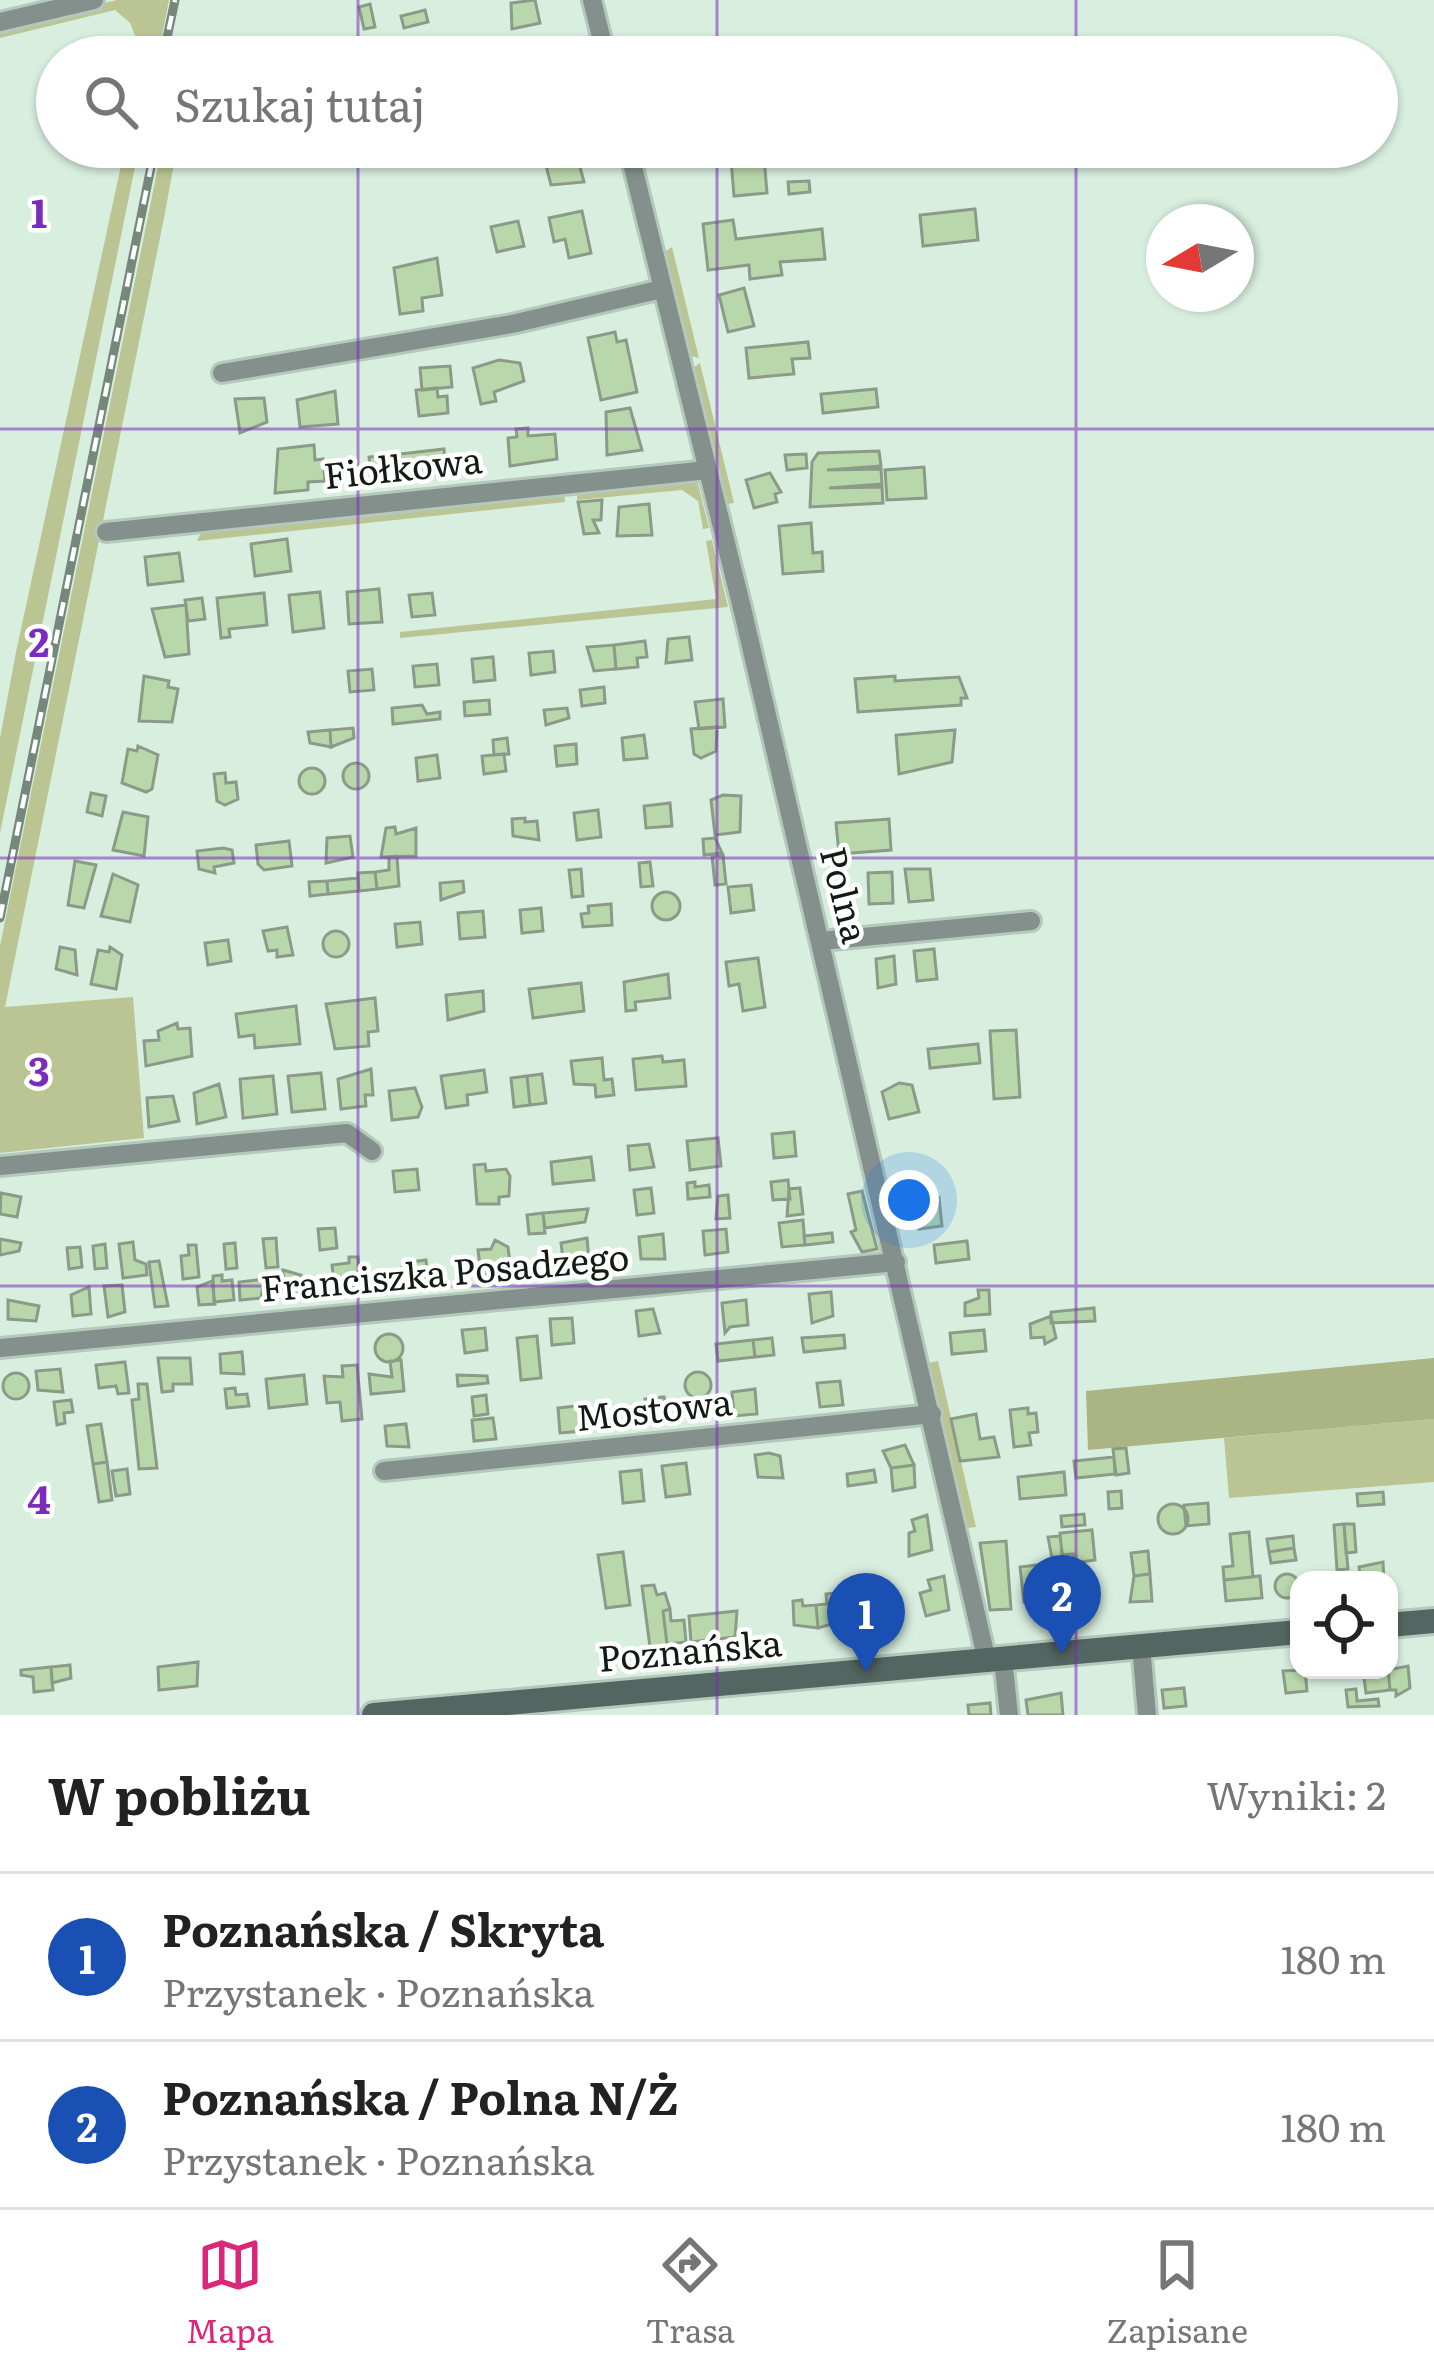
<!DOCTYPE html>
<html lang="pl">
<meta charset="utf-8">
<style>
:root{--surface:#fff;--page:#f2f2f2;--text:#222;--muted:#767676;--line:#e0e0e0;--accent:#db2777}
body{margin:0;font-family:Literata,serif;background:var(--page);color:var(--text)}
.controls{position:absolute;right:36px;bottom:36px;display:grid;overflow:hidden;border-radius:24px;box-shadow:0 3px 9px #0004}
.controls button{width:108px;height:108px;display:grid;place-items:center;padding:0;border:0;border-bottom:3px solid var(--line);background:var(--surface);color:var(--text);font:60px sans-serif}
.compass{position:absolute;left:1146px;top:204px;width:108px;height:108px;border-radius:50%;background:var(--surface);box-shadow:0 3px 9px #0004;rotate:260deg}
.you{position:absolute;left:909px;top:1200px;width:42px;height:42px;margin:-30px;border:9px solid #fff;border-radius:50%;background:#1a73e8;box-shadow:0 0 0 18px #1a73e833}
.badge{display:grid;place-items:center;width:78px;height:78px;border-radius:50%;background:var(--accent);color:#fff;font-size:39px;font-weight:700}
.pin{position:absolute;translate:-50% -99px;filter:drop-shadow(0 3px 6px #0008)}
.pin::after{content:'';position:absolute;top:63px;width:42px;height:36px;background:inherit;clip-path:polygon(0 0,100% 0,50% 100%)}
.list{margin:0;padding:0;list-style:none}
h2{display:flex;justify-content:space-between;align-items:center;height:156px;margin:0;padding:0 48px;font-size:51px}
h2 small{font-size:39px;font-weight:400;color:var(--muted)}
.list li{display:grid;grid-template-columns:78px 1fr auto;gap:36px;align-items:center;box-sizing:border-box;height:168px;padding:0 48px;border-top:3px solid var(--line)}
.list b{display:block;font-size:45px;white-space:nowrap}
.list p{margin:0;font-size:39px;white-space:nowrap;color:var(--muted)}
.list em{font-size:39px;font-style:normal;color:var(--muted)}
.icon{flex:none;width:66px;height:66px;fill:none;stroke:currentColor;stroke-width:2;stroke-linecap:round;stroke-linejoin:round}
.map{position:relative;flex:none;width:1434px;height:1715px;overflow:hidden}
.search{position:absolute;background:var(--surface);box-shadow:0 3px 9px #0004;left:36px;right:36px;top:36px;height:132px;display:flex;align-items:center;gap:30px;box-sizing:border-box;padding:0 42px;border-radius:66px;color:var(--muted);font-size:45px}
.sheet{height:492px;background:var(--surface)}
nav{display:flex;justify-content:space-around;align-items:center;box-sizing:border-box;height:168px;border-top:3px solid var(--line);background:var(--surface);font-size:33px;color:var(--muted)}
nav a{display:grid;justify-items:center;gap:6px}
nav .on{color:var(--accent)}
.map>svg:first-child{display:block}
.green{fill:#bbc593}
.forest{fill:#abb583}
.building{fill:#b8d8ac;stroke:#8c9b87;stroke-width:3}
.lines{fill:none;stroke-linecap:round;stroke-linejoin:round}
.street-casing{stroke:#b4c9bc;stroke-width:24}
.secondary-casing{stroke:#b4c9bc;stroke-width:30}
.street{stroke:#84908c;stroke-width:18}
.secondary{stroke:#546661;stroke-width:24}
.rail-casing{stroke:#76877c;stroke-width:9}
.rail{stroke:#fff;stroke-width:4.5;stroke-dasharray:14;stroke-linecap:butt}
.grid{fill:none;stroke:#7b2cbf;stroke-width:3;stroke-opacity:0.55}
.labels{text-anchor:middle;stroke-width:9;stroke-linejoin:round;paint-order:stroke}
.street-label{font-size:36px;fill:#121b16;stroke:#fff}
.grid-label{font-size:39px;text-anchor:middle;font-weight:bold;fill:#7b2cbf;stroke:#fff;stroke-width:9;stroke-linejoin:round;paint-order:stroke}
</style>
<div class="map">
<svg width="1434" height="1715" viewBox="0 0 1434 1715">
<rect width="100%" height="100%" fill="#d8efe0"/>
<!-- green -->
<path class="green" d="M117 0H169L158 57H144L130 23 115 10 0 38V28Z
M125 147H139L0 833V738L16 652Z
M162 147H177L165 213 5 1007 133 997 144 1138 0 1153V946Z
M672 247 699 358 687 355 663 253Z
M700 363 734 503 726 504 692 369Z
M685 478 697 480 709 528 703 529 698 501 682 490 577 500 578 487Z
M563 488 565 502 197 541 203 528Z
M712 540 728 607 400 638V632L716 599 706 541Z
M938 1361 976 1527 968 1528 928 1363Z
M1434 1419V1482L1229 1498 1224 1438Z"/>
<!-- forest -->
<path class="forest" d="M1434 1358V1419L1088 1450 1086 1391Z"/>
<!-- building -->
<path class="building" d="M535 0 540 23 512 29 511 3Z
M370 4 375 27 364 29 359 7Z
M425 10 428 22 404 28 401 16Z
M575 148 584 182 551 185 545 162 555 160 553 153Z
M764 157 767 193 734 196 731 160Z
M809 181 810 192 789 194 788 182Z
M975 209 978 240 923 246 920 215Z
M582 211 591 253 569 258 565 239 554 242 549 218Z
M733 220 736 239 822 229 825 259 780 262 782 275 750 279 749 265 708 270 703 224Z
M518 221 524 246 497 252 491 227Z
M437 258 442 295 422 298 423 311 400 314 394 268Z
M744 288 754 326 728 332 719 295Z
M615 332 617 342 626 340 637 392 601 400 588 338Z
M808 342 810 358 792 359 794 374 749 378 746 348Z
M499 360 520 363 524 381 494 392 496 401 481 404 473 368Z
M450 366 452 387 422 390 420 368Z
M437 388 438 397 447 396 448 413 419 416 416 390Z
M876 389 878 407 823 413 821 394Z
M335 391 338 424 300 427 297 400Z
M264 398 267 422 240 433 235 399Z
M630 408 642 450 607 455 606 412Z
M528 428V436L555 434 557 459 510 466 508 438 517 437 516 429Z
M314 445 315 460 323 459 325 481 308 482V490L275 493 278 449Z
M444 449 446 474 403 478 400 454Z
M879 451 881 466 827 470 881 469 882 484 829 488 882 487 883 503 810 507 812 462 818 453Z
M806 454 807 468 787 470 785 455Z
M390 455 392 474 371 477 369 457Z
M924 467 926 498 887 500 885 470Z
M770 473 781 492 775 494 777 502 754 508 746 480Z
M602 500 601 520H593L599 533 584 534 578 502Z
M649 504 652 535 617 536 619 507Z
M811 523 813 553 822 552 823 571 783 574 779 526Z
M287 539 291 571 255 576 251 544Z
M179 553 183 581 148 585 145 557Z
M379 589 382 622 349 624 347 592Z
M320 592 324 628 293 632 289 595Z
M264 593 267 625 229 629 230 637 221 638 217 598Z
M432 593 435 615 412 617 409 595Z
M202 598 205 619 188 621 185 600Z
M186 605 189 654 165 657 152 609Z
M689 637 692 660 666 663 668 639Z
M645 641 647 657 637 658 638 667 616 669 614 645Z
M614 645 616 669 594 671 587 647Z
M553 651 555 672 531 675 529 653Z
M493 657 495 680 474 682 472 659Z
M437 664 439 685 415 687 413 666Z
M372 669 374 690 350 692 348 671Z
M144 676 169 681 168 687 178 689 172 722 139 721Z
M895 676V681L959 677 967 698H961V705L858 712 855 679Z
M604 687 605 703 582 706 580 690Z
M723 699 725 727 699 729 695 702Z
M489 700 490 714 465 716 464 702Z
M422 705 427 714 440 712V719L393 724 392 708Z
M567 708 569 718 546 725 544 710Z
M717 727 716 751 701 758 694 754 691 729Z
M353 728 354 738 331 747 330 730Z
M330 730 331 747 310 743 308 732Z
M955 730 952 762 899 774 896 735Z
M644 735 647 758 624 760 622 738Z
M507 738 509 754 494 755 493 740Z
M576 744 577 764 557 766 555 746Z
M138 746 158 755 152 789 146 792 122 783 128 749 137 751Z
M504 754 506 771 484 774 482 756Z
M437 755 440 778 418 781 416 758Z
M343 776a13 13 0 1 1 26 0a13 13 0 1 1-26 0Z
M299 781a13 13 0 1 1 26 0a13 13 0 1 1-26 0Z
M225 773 226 783 236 782 238 799 225 805 217 801 214 774Z
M91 793 106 796 102 816 87 812Z
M723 795 741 796 740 832 715 835 711 800Z
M670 803 672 826 646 828 644 806Z
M598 810 601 837 577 840 574 813Z
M123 812 148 817 144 856 113 850Z
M525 818V822L537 821 539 840 513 836 512 819Z
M889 819 891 850 839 854 836 823Z
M395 827 396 834 416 828V856L381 857 386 828Z
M350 836 353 857 326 863 327 838Z
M715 838 722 853 704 855 703 839Z
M289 841 292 866 264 870 258 864 256 845Z
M223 848 232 850 234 863 214 867 215 873 199 869 197 851Z
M723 855 726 884 715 885 712 856Z
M397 856 399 886 377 889 375 872 389 870V857Z
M75 861 96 865 84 908 68 905Z
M650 862 653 886 641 887 639 863Z
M581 869 583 896 572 897 569 870Z
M905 869H930L933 900 909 902Z
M375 872 377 889 359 891 358 873Z
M892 872 893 903 869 904 868 873Z
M113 874 138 885 130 922 101 916Z
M358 878 359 891 328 894 327 881Z
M327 881 328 894 310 896 309 882Z
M463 881 464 892 441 900 440 883Z
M751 885 754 910 731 913 728 887Z
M652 906a14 14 0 1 1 28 0a14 14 0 1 1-28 0Z
M611 904 612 925 583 927 581 914 589 913 588 906Z
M541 908 543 931 522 933 520 910Z
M483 911 485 937 460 939 458 913Z
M420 922 422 944 397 947 395 924Z
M287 927 293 955 277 957V950L268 951 263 931Z
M323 944a13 13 0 1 1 26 0a13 13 0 1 1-26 0Z
M228 940 231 961 208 965 205 943Z
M60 947 75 950 77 975 56 969Z
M110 947 122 955 116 989 91 984 98 950 109 952Z
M934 949 937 979 917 981 914 951Z
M894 956 896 984 878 988 876 959Z
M758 958 765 1007 743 1011 739 984 729 986 726 962Z
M668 974 670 998 635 1002 636 1010 626 1011 624 982Z
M581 983 584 1011 533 1018 529 989Z
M483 991 484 1011 448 1020 446 995Z
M375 998 378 1031 368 1032 369 1046 335 1049 326 1004Z
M296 1006 300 1044 255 1048 254 1035 239 1037 236 1014Z
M177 1023 178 1029 190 1028 192 1056 146 1066 144 1041 159 1040 158 1031Z
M1016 1030 1020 1097 994 1099 990 1031Z
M978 1044 980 1063 930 1068 928 1049Z
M662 1056 663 1062 684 1060 686 1086 636 1090 633 1059Z
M602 1058 604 1080 612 1079 614 1095 596 1097 595 1085 574 1084 571 1061Z
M371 1069 373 1095H365L366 1106 341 1109 338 1079Z
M484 1070 487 1092 467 1095 468 1105 446 1108 441 1076Z
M321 1073 325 1109 292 1112 288 1076Z
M542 1074 546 1103 530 1105 527 1076Z
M273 1076 277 1114 243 1118 240 1079Z
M527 1076 530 1105 514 1107 511 1078Z
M899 1083 912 1085 919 1112 889 1119 882 1092Z
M219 1084 226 1117 197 1124 194 1093Z
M415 1088 422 1107 418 1117 392 1120 389 1091Z
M173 1096 179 1121 149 1127 147 1098Z
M794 1132 796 1156 774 1158 772 1134Z
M718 1138 721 1166 690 1170 687 1141Z
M649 1144 654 1167 630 1170 628 1146Z
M591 1157 594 1180 553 1184 551 1162Z
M485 1164 486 1171 506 1169 510 1176 509 1196 499 1197V1204H477L474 1165Z
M417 1169 419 1190 395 1192 393 1171Z
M788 1180 790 1199 773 1200 771 1182Z
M695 1182V1187L709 1185 710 1197 688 1199 687 1183Z
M651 1188 654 1213 637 1215 634 1190Z
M800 1188 803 1214 787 1216 789 1189Z
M862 1191 877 1249 862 1252 851 1232 856 1230 848 1194Z
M1 1193 21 1197 17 1217 0 1214Z
M728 1195 730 1218 716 1219 718 1196Z
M939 1197 942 1226 919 1229 916 1199Z
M588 1209 585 1222 545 1228 543 1213Z
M543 1213 545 1233 529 1234 527 1215Z
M803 1220 805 1245 782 1247 779 1223Z
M335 1228 337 1248 320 1250 318 1229Z
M726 1229 728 1252 705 1255 703 1231Z
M832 1233 833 1242 805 1245 804 1236Z
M663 1234 665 1259H641L639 1237Z
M276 1238 278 1267 266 1268 263 1239Z
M587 1238 589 1261 564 1267 561 1243Z
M0 1239 21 1243 19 1251 0 1255Z
M495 1240 508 1247 511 1272 481 1275 478 1250 491 1249Z
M967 1241 969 1259 936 1263 934 1245Z
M133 1242 135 1260 146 1264 147 1275 123 1278 119 1244Z
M235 1243 237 1268 226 1269 224 1244Z
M105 1244 107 1268 95 1269 93 1246Z
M188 1245H196L199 1277 183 1279 181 1256 189 1255Z
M80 1247 82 1267 69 1269 67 1248Z
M349 1257H358L361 1289 335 1291 332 1265 349 1263Z
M426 1260 428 1281 398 1284 403 1263Z
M159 1261 168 1306 155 1307 149 1262Z
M283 1270 301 1275 298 1294 284 1296Z
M222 1275V1281L232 1280 234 1300 214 1302 213 1276Z
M264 1279 261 1298 240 1300 239 1282Z
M212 1281 215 1304 199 1305 197 1287Z
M122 1285 125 1312 108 1317 104 1286Z
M89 1287 91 1314 73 1316 71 1295Z
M978 1290H989L990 1314 965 1316V1303L979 1298Z
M831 1292 833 1316 812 1323 809 1294Z
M8 1300 39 1306 36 1321 8 1319Z
M746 1300 748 1325 730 1327 725 1333 722 1303Z
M1094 1308 1095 1321 1051 1323V1312Z
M653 1309 660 1333 639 1336 636 1311Z
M1051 1316 1056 1338 1045 1344 1044 1337 1031 1338 1030 1324Z
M572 1318 574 1343 552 1345 550 1319Z
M485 1328 487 1350 465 1353 462 1330Z
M984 1330 986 1351 952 1354 950 1333Z
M375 1348a14 14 0 1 1 28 0a14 14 0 1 1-28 0Z
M844 1335 845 1348 804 1352 802 1338Z
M537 1336 541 1378 521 1380 517 1338Z
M772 1338 774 1355 755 1357 753 1340Z
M753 1340 755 1357 718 1361 716 1344Z
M242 1352 244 1374 221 1373 220 1354Z
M158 1358H190L192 1384H173V1391L162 1392Z
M401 1360 404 1391 371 1394 369 1374 392 1377 390 1361Z
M125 1362 129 1393 118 1394 116 1386 99 1388 96 1365Z
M357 1365 362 1419 342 1421 340 1402 327 1403 324 1376 343 1377 342 1366Z
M60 1369 63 1392 38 1390 36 1371Z
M685 1385a13 13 0 1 1 26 0a13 13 0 1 1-26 0Z
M3 1386a13 13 0 1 1 26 0a13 13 0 1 1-26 0Z
M304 1375 307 1404 269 1408 266 1379Z
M457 1375 487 1376 488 1383 458 1386Z
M840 1381 843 1405 820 1407 817 1383Z
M138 1384H147L157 1468 139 1469 132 1400 139 1399Z
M235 1388 236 1395 247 1394 249 1406 227 1408 225 1389Z
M755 1389 757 1414 734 1416 732 1392Z
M486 1395 488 1414 474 1416 472 1397Z
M664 1397 670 1422 647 1424 645 1399Z
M71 1400 73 1412 64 1413 65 1423 57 1425 54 1402Z
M585 1405 584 1431 560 1433 558 1408Z
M1028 1408V1414L1036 1413 1038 1432 1029 1433 1031 1445 1014 1447 1010 1410Z
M976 1414 980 1439 994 1437 999 1457 960 1461 951 1419Z
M493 1418 496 1439 474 1441 472 1420Z
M101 1424 107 1462 93 1464 87 1426Z
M406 1424 409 1447 387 1446 385 1426Z
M905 1445 914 1465 891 1468 883 1451Z
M1126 1448 1129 1473 1116 1475 1113 1449Z
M769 1453 780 1456 783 1478 758 1477 755 1455Z
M1114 1457 1115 1474 1076 1478 1074 1461Z
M107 1462 112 1500 99 1502 93 1464Z
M686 1463 690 1494 666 1497 662 1466Z
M914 1465 915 1487 893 1491 891 1468Z
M127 1469 130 1494 116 1496 112 1471Z
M641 1470 644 1501 623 1503 620 1472Z
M874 1470 876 1482 848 1486 847 1474Z
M1064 1472 1066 1495 1020 1499 1018 1477Z
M1121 1491 1122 1508 1109 1509 1108 1492Z
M1383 1492 1384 1504 1358 1506 1357 1494Z
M1208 1503 1209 1524 1186 1526 1184 1505Z
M1158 1519a15 15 0 1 1 30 0a15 15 0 1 1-30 0Z
M1084 1514 1085 1525 1062 1527 1061 1516Z
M927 1515 932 1550 909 1556V1533L915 1531 912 1520Z
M1344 1524 1348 1569 1337 1570 1334 1525Z
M1344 1524H1354L1356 1552 1346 1553Z
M1092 1530 1095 1560 1074 1563 1073 1554 1062 1555 1060 1533Z
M1249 1532 1253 1577 1224 1580 1223 1567 1233 1566 1230 1534Z
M1060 1536 1064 1568 1054 1569 1048 1537Z
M1293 1536 1294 1548 1269 1552 1267 1539Z
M1006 1541 1011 1609 990 1610 980 1543Z
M1294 1548 1296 1560 1271 1563 1269 1552Z
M1148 1551 1150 1574 1134 1576 1131 1553Z
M623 1552 630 1605 606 1608 598 1555Z
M1383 1562 1384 1580H1361L1359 1567Z
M1053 1563 1055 1599 1024 1602 1020 1567Z
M1275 1586a12 12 0 1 1 24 0a12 12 0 1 1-24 0Z
M1150 1574 1152 1601 1130 1602 1134 1576Z
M944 1576 949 1610 926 1616 920 1593 931 1590 928 1580Z
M1260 1576 1262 1598 1226 1601 1224 1580Z
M654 1585 657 1595 665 1593 670 1609 663 1611 667 1644 650 1647 642 1586Z
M835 1593 839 1622 818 1628 816 1605 827 1604 826 1594Z
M885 1594 887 1606 898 1605 899 1620H865L863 1596Z
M802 1600 803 1606 816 1605 818 1628 794 1625 793 1601Z
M670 1609 671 1621 684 1620 686 1642 667 1644 663 1611Z
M737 1611 735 1637 691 1642 689 1616Z
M198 1662 197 1686 159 1690 158 1667Z
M70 1665 71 1678 52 1683 51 1667Z
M1408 1666 1410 1688 1396 1696V1690H1390L1388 1670Z
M51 1667 53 1690 34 1692 33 1677 21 1675V1670Z
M1305 1670 1307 1691 1286 1693 1283 1671Z
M1363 1670H1388L1390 1690 1366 1693Z
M1184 1688 1186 1706 1164 1708 1162 1690Z
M1356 1689 1357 1701 1378 1699 1379 1706 1348 1707 1346 1690Z
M1061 1693 1063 1715H1028L1026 1700Z
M990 1703 991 1715H969L968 1705Z"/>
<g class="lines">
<defs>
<path id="street" d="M592 0 606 57
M0 22 94 0
M628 147 743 612 987 1661
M222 373 512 324 662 289
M106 532 708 470
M821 941 1031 921
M0 1166 347 1133 372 1151
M0 1348 896 1262
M384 1471 932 1414
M1141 1646 1147 1715
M1003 1659 1009 1715"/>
<path id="secondary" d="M1389 1625 1434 1621
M374 1715 1299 1632"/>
</defs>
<!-- street casing -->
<use href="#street" class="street-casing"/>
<!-- secondary casing -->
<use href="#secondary" class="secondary-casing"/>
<!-- street -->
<use href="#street" class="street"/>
<!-- secondary -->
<use href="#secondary" class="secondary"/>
<defs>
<path id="rail" d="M163 57 175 0
M0 918 155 147"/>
</defs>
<!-- rail casing -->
<use href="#rail" class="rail-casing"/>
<!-- rail -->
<use href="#rail" class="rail"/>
</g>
<!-- grid -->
<path class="grid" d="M358 0V57M717 0V57M1076 0V57M358 147V1715M717 147V1715M1076 147V1715M0 429H1434M0 858H1434M0 1286H1434"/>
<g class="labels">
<!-- street labels -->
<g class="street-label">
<text transform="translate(403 468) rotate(-6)" y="13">Fiołkowa</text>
<text transform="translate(844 895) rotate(76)" y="13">Polna</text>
<text transform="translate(445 1273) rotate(-5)" y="13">Franciszka Posadzego</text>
<text transform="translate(654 1410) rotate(-6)" y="13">Mostowa</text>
<text transform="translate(690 1651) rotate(-5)" y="13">Poznańska</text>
</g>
</g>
<g class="grid-label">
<text x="39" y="228">1</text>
<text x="39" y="657">2</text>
<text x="39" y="1086">3</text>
<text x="39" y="1514">4</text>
</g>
</svg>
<div class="controls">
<button><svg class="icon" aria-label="locate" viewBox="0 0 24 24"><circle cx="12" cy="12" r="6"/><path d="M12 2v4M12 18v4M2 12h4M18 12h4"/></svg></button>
</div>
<svg class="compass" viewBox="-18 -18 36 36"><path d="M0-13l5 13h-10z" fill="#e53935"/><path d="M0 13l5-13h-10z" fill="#767676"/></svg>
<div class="you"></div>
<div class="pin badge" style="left:866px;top:1672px;background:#1a4fb4">1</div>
<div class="pin badge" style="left:1062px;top:1654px;background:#1a4fb4">2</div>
<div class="search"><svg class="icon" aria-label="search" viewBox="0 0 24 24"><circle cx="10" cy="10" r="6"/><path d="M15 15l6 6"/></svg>Szukaj tutaj</div>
</div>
<section class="sheet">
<h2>W pobliżu<small>Wyniki: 2</small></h2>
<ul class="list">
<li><span class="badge" style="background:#1a4fb4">1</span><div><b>Poznańska / Skryta</b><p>Przystanek · Poznańska</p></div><em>180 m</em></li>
<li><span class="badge" style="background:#1a4fb4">2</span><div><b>Poznańska / Polna N/Ż</b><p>Przystanek · Poznańska</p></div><em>180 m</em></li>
</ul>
</section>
<nav>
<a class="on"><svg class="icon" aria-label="map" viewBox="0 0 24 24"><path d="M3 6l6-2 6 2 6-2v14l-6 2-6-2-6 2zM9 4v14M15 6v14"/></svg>Mapa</a>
<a><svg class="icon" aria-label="directions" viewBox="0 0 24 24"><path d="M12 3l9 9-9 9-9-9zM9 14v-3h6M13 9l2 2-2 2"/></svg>Trasa</a>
<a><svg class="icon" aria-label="saved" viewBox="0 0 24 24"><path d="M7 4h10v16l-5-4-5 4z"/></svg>Zapisane</a>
</nav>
